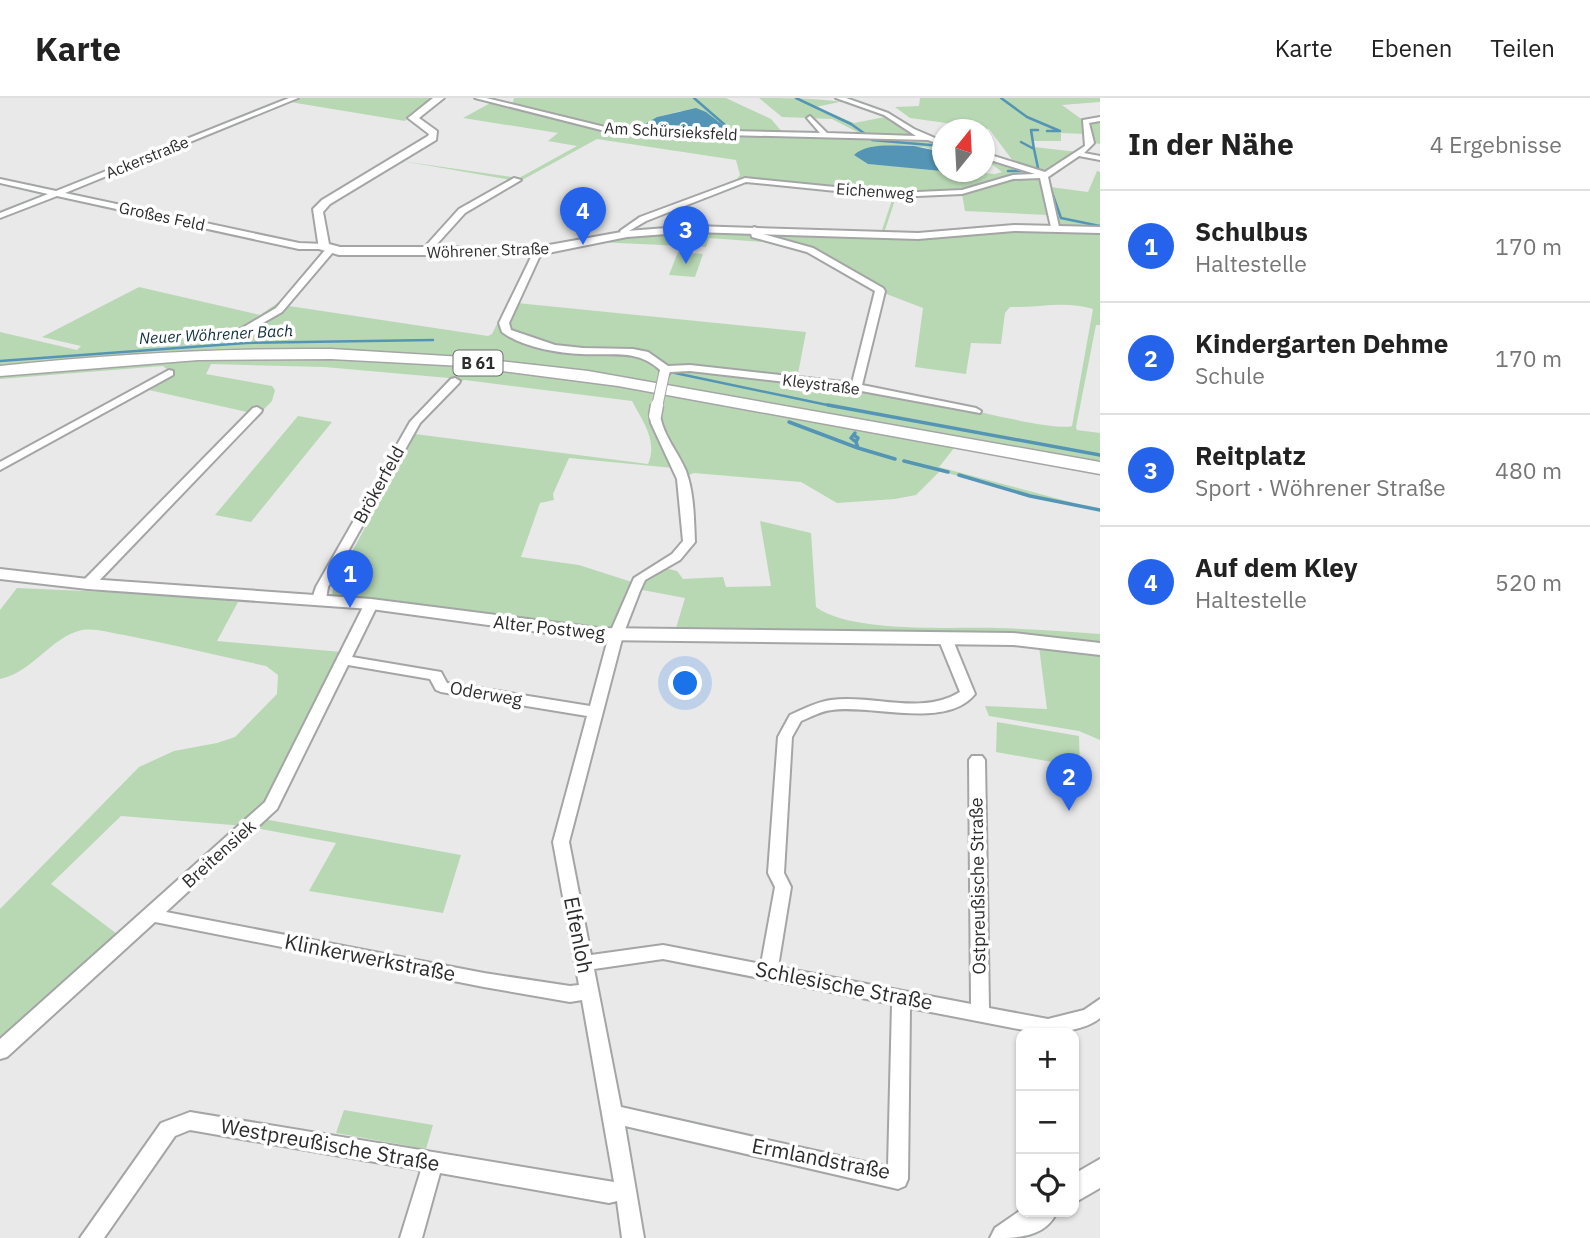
<!DOCTYPE html>
<html lang="de">
<meta charset="utf-8">
<style>
:root{--surface:#fff;--page:#f6f6f6;--text:#222;--muted:#767676;--line:#e0e0e0;--accent:#2563eb}
body{margin:0;font-family:"IBM Plex Sans",sans-serif;background:var(--page);color:var(--text)}
.controls{position:absolute;right:21px;bottom:21px;display:grid;overflow:hidden;border-radius:14px;box-shadow:0 2px 5px #0004}
.controls button{width:63px;height:63px;display:grid;place-items:center;padding:0;border:0;border-bottom:2px solid var(--line);background:var(--surface);color:var(--text);font:35px sans-serif}
.compass{position:absolute;left:932px;top:21px;width:63px;height:63px;border-radius:50%;background:var(--surface);box-shadow:0 2px 5px #0004;rotate:18deg}
.you{position:absolute;left:686px;top:586px;width:24px;height:24px;margin:-18px;border:5px solid #fff;border-radius:50%;background:#1a73e8;box-shadow:0 0 0 10px #1a73e833}
.badge{display:grid;place-items:center;width:46px;height:46px;border-radius:50%;background:var(--accent);color:#fff;font-size:23px;font-weight:700}
.pin{position:absolute;translate:-50% -58px;filter:drop-shadow(0 2px 4px #0008)}
.pin::after{content:'';position:absolute;top:37px;width:24px;height:21px;background:inherit;clip-path:polygon(0 0,100% 0,50% 100%)}
.list{margin:0;padding:0;list-style:none}
h2{display:flex;justify-content:space-between;align-items:center;height:91px;margin:0;padding:0 28px;font-size:30px}
h2 small{font-size:23px;font-weight:400;color:var(--muted)}
.list li{display:grid;grid-template-columns:46px 1fr auto;gap:21px;align-items:center;box-sizing:border-box;height:112px;padding:0 28px;border-top:2px solid var(--line)}
.list b{display:block;font-size:26px;white-space:nowrap}
.list p{margin:0;font-size:23px;white-space:nowrap;color:var(--muted)}
.list em{font-size:23px;font-style:normal;color:var(--muted)}
.icon{flex:none;width:38px;height:38px;fill:none;stroke:currentColor;stroke-width:2;stroke-linecap:round;stroke-linejoin:round}
.map{position:relative;flex:none;width:1100px;height:1140px;overflow:hidden}
header{display:flex;align-items:center;gap:42px;box-sizing:border-box;height:98px;padding:0 35px;background:var(--surface);border-bottom:2px solid var(--line)}
header strong{font-size:33px}
nav{display:flex;gap:38px;margin-inline-start:auto;font-size:24px}
main{display:flex}
aside{flex:1;background:var(--surface)}
.map>svg:first-child{display:block}
.green{fill:#b8d8b4;fill-rule:evenodd}
.water{fill:#5495b5}
.lines{fill:none;stroke-linecap:round;stroke-linejoin:round}
.stream-far1{stroke:#5495b5;stroke-width:2.5}
.stream{stroke:#5495b5;stroke-width:3.5}
.street-casing{stroke:#a4a5a5;stroke-width:4}
.secondary-casing{stroke:#a4a5a5;stroke-width:4}
.primary-casing{stroke:#a4a5a5;stroke-width:3}
.street{fill:#fff;fill-rule:evenodd}
.secondary{fill:#fff;fill-rule:evenodd}
.primary{fill:#fff;fill-rule:evenodd}
.street-bridge-far1-casing{stroke:#a4a5a5;stroke-width:12;stroke-linecap:butt}
.street-bridge-casing{stroke:#a4a5a5;stroke-width:15;stroke-linecap:butt}
.street-bridge-far1{stroke:#fff;stroke-width:10}
.street-bridge{stroke:#fff;stroke-width:12}
.labels{text-anchor:middle;stroke-width:7;stroke-linejoin:round;paint-order:stroke}
.far-street-label{font-size:16px;fill:#2d2d2d;stroke:#fff}
.far-water-label{font-size:16px;font-style:italic;fill:#0f2e3c;stroke:#fff}
.shield{fill:#fff;stroke:#6c6c6c;stroke-width:2}
.shield-label{font-size:16px;font-weight:bold;fill:#2d2d2d}
.street-label{font-size:18px;fill:#2d2d2d;stroke:#fff}
.near-street-label{font-size:21px;fill:#2d2d2d;stroke:#fff}
</style>
<header>
<strong>Karte</strong>
<nav><a>Karte</a><a>Ebenen</a><a>Teilen</a></nav>
</header>
<main>
<div class="map">
<svg width="1100" height="1140" viewBox="0 0 1100 1140">
<rect width="100%" height="100%" fill="#e9e9ea"/>
<!-- green -->
<path class="green" d="M301 0H433L410 16 405 23 290 4Z
M514 0H726L771 21 784 36 863 37 832 21 782 19 759 0C804 0 848 0 890 16 908 25 922 39 942 46V54L923 49H874L864 61 869 66 995 76 1002 74 993 67 985 66V58L1039 74 1043 88 1088 94 1097 73 1100 74V227H1096L1076 329 1077 332 1100 335V376L955 349 939 369 1100 412 1030 398 940 373 916 397 895 401 837 405 801 384 694 375 686 378 684 371 569 360 553 396 554 402 540 405 521 459 579 467 638 486 665 470 677 473 683 481 723 479 726 489 771 488 760 423 811 435 816 509C850 535 952 529 997 530 1031 531 1066 533 1100 536V642L1079 633 989 618 985 608 1047 611 1038 541 673 540 685 500 637 491 618 536 331 501 334 487 413 341 401 337 451 282 449 280 324 269 211 266 206 276 272 288 275 292 272 303 262 313 247 314 140 290 169 273 163 268 0 281V234L77 252 81 248 42 239 139 189 260 217 282 202 323 155 320 153 340 155 332 157 289 208 488 238 492 236 521 178 527 179 517 205 806 234 797 281 964 313 961 308C974 314 1061 333 1072 328L1093 211C1065 202 1038 210 1010 209L1005 215 1001 246 971 245 966 276 915 269 923 210 876 192 819 158 763 144 709 140 706 149 596 144 667 134 880 138 893 99 744 83 640 120 737 81 740 77 736 62 597 41 464 114 433 148 422 151 456 114 512 82 402 63 519 80 577 48 548 43 558 35 463 20 494 3 512 7ZM844 3 885 18V19L854 25 816 9ZM681 13 724 33 647 29 645 27 657 19ZM962 96 965 113 1046 117 1052 130 883 138 896 99ZM465 282 632 303C643 324 658 343 648 366L415 336 425 321 460 283Z
M920 0H1100V4L1062 7 1080 20 1100 23V46L1088 44 1086 36 1061 35V43H1034V49L1078 54 1044 74 1013 63 989 31 910 20 895 9 919 8Z
M678 154 703 156 695 179 669 177Z
M298 318 332 324 251 424 215 417Z
M17 490 174 497 238 504 217 543 342 554 264 707 253 719 461 757 443 815 309 793 336 745 245 728 121 718 51 786 121 839 0 946V811L139 669 174 653 217 645 235 639 277 596 278 577 266 568C219 558 171 546 124 537 111 535 94 530 82 532 49 540 35 573 0 581V512Z
M997 624 1079 638 1080 669 996 654Z
M344 1012 433 1027 426 1051 336 1035Z"/>
<!-- water -->
<path class="water" d="M696 10 706 14 728 31 724 33 647 29 645 26 657 19Z
M914 48 942 54V73L868 66 854 57C867 44 896 48 914 48Z"/>
<g class="lines">
<!-- stream-far1 -->
<path class="stream-far1" d="M694 0 733 34
M796 0 851 26 868 38
M1001 0 1027 19 1060 33H1047
M872 42 942 48
M1021 44 1034 51 1038 70
M1034 51 1031 32H1038
M1008 73H1031
M1049 86 1061 120 1100 128
M0 263 246 245 433 242
M675 275 837 309"/>
<!-- stream -->
<path class="stream" d="M828 307 1100 357
M789 324 858 350
M855 335 851 340 856 344 858 340 855 338
M856 344 858 350 895 361
M904 363 948 374
M959 377 1030 398 1100 412"/>
<defs>
<path id="street" d="M289 0H298L65 95 299 145 324 146 328 150H333V154L282 214 235 241 227 239 276 210 326 151H299L57 98 0 120V115L48 96 0 85V81L56 93Z
M475 0H486L609 30 820 35 807 20 810 18 827 35 916 38 884 17 836 0H846L888 15 914 31 942 43V47L928 42 609 34Z
M1100 19V23L1089 25 1094 45 1084 55 1100 58V62L1079 58 1048 79 1059 129 1055 132 1051 129 1040 80 1013 81 962 96 895 99 746 84 646 123 629 133 630 138H624L620 133 640 119 745 80 895 95 962 92 1013 77 1035 76 984 60V55L1045 74 1085 48 1083 22Z
M514 80 521 82 465 115 428 156H422V152L459 111Z
M754 129 757 130 759 135 813 150 883 190 885 193 862 287 976 310 981 313 980 315 856 292 690 273 670 274 668 278H660V272C637 250 610 258 581 256 557 255 522 249 502 234L499 225 534 153 538 150 542 153 509 225 511 232 555 247 583 250 633 251 648 254 668 268 690 267 852 285 875 193 807 154 752 139 750 132Z
M169 272 173 273V277L0 372V364Z
M455 280 460 283 459 285 420 325 328 489 326 501 319 505 314 504 312 501 316 489 410 324 451 281Z
M257 309 262 312 261 314 93 489H83L82 486 83 483 253 310Z
M655 315 660 318C664 339 678 354 686 373 694 395 694 420 695 444L680 462 645 482 640 493 623 537 569 744 591 857 663 847 761 866 775 789 768 775 778 639 790 617C803 611 817 604 831 602 873 596 922 618 960 594L938 540 945 536 952 540 975 596C946 632 872 606 832 612 821 613 811 619 801 623L792 639 784 775 791 789 778 869 971 906 969 662 972 658H982L985 662 989 910 1048 921 1084 912 1100 901V920C1086 932 1058 935 1039 935L910 910 908 1081 905 1088 898 1091 625 1028 644 1140H622L617 1103 609 1105 440 1075 422 1140H400L421 1072 190 1032 175 1038 104 1140H80L161 1025 190 1014 614 1084 582 902 570 904 484 889 155 824 7 959 0 961V941L265 704 366 503 371 502 378 506 352 559 441 574 447 585 590 608 609 537 634 480 672 456 683 443 677 381 651 325 650 318ZM348 567 430 581 436 592 441 594 587 618 553 744 579 887 570 888 484 875 166 814 277 711ZM663 861 892 906 888 1069 621 1009 594 871Z"/>
<path id="secondary" d="M433 0H444L419 20 437 33 436 42 330 106 323 114 329 146 340 149H538L627 133 693 128 918 135 1014 127 1100 129V135L1014 133 918 141 693 134 627 139 538 157H339L319 151 313 111 322 102 428 38 429 36 408 20Z
M0 471 88 481 371 501 598 530 1013 535 1100 545V557L1013 547 598 542 371 511 88 491 0 481Z
M1100 1061V1090L1074 1105V1076Z
M1021 1112 1057 1114C1045 1140 1017 1140 990 1140L995 1130Z"/>
<path id="primary" d="M331 251 463 259 588 273 1100 364V376L618 288 463 268 331 261 198 262 0 278V268C110 256 220 250 331 251Z"/>
</defs>
<!-- street casing -->
<use href="#street" class="street-casing"/>
<!-- secondary casing -->
<use href="#secondary" class="secondary-casing"/>
<!-- primary casing -->
<use href="#primary" class="primary-casing"/>
<!-- street -->
<use href="#street" class="street"/>
<!-- secondary -->
<use href="#secondary" class="secondary"/>
<!-- primary -->
<use href="#primary" class="primary"/>
<defs>
<path id="street-bridge-far1" d="M657 309 664 276"/>
<path id="street-bridge" d="M655 318 657 307"/>
</defs>
<!-- street-bridge-far1 casing -->
<use href="#street-bridge-far1" class="street-bridge-far1-casing"/>
<!-- street-bridge casing -->
<use href="#street-bridge" class="street-bridge-casing"/>
<!-- street-bridge-far1 -->
<use href="#street-bridge-far1" class="street-bridge-far1"/>
<!-- street-bridge -->
<use href="#street-bridge" class="street-bridge"/>
</g>
<g class="labels">
<!-- far-street labels -->
<g class="far-street-label">
<text transform="translate(671 33) rotate(3)" y="6">Am Schürsieksfeld</text>
<text transform="translate(147 59) rotate(-22)" y="6">Ackerstraße</text>
<text transform="translate(875 93) rotate(4)" y="6">Eichenweg</text>
<text transform="translate(162 118) rotate(12)" y="6">Großes Feld</text>
<text transform="translate(488 152) rotate(-2)" y="6">Wöhrener Straße</text>
<text transform="translate(821 286) rotate(7)" y="6">Kleystraße</text>
</g>
<!-- far-water labels -->
<g class="far-water-label">
<text transform="translate(216 236) rotate(-3)" y="6">Neuer Wöhrener Bach</text>
</g>
<!-- shield labels -->
<rect class="shield" x="453.5" y="252.5" width="49" height="25" rx="5"/>
<g class="shield-label">
<text x="478" y="271">B 61</text>
</g>
<!-- street labels -->
<g class="street-label">
<text transform="translate(379 387) rotate(-61)" y="6">Brökerfeld</text>
<text transform="translate(549 530) rotate(6)" y="6">Alter Postweg</text>
<text transform="translate(486 596) rotate(10)" y="6">Oderweg</text>
<text transform="translate(219 756) rotate(-42)" y="6">Breitensiek</text>
<text transform="translate(978 788) rotate(-91)" y="6">Ostpreußische Straße</text>
</g>
<!-- near-street labels -->
<g class="near-street-label">
<text transform="translate(578 837) rotate(79)" y="7">Elfenloh</text>
<text transform="translate(370 860) rotate(11)" y="7">Klinkerwerkstraße</text>
<text transform="translate(844 888) rotate(11)" y="7">Schlesische Straße</text>
<text transform="translate(330 1047) rotate(10)" y="7">Westpreußische Straße</text>
<text transform="translate(821 1061) rotate(11)" y="7">Ermlandstraße</text>
</g>
</g>
</svg>
<div class="controls">
<button>+</button>
<button>−</button>
<button><svg class="icon" aria-label="locate" viewBox="0 0 24 24"><circle cx="12" cy="12" r="6"/><path d="M12 2v4M12 18v4M2 12h4M18 12h4"/></svg></button>
</div>
<svg class="compass" viewBox="-18 -18 36 36"><path d="M0-13l5 13h-10z" fill="#e53935"/><path d="M0 13l5-13h-10z" fill="#767676"/></svg>
<div class="you"></div>
<div class="pin badge" style="left:350px;top:510px">1</div>
<div class="pin badge" style="left:1069px;top:713px">2</div>
<div class="pin badge" style="left:686px;top:166px">3</div>
<div class="pin badge" style="left:583px;top:147px">4</div>
</div>
<aside>
<h2>In der Nähe<small>4 Ergebnisse</small></h2>
<ul class="list">
<li><span class="badge">1</span><div><b>Schulbus</b><p>Haltestelle</p></div><em>170 m</em></li>
<li><span class="badge">2</span><div><b>Kindergarten Dehme</b><p>Schule</p></div><em>170 m</em></li>
<li><span class="badge">3</span><div><b>Reitplatz</b><p>Sport · Wöhrener Straße</p></div><em>480 m</em></li>
<li><span class="badge">4</span><div><b>Auf dem Kley</b><p>Haltestelle</p></div><em>520 m</em></li>
</ul>
</aside>
</main>
